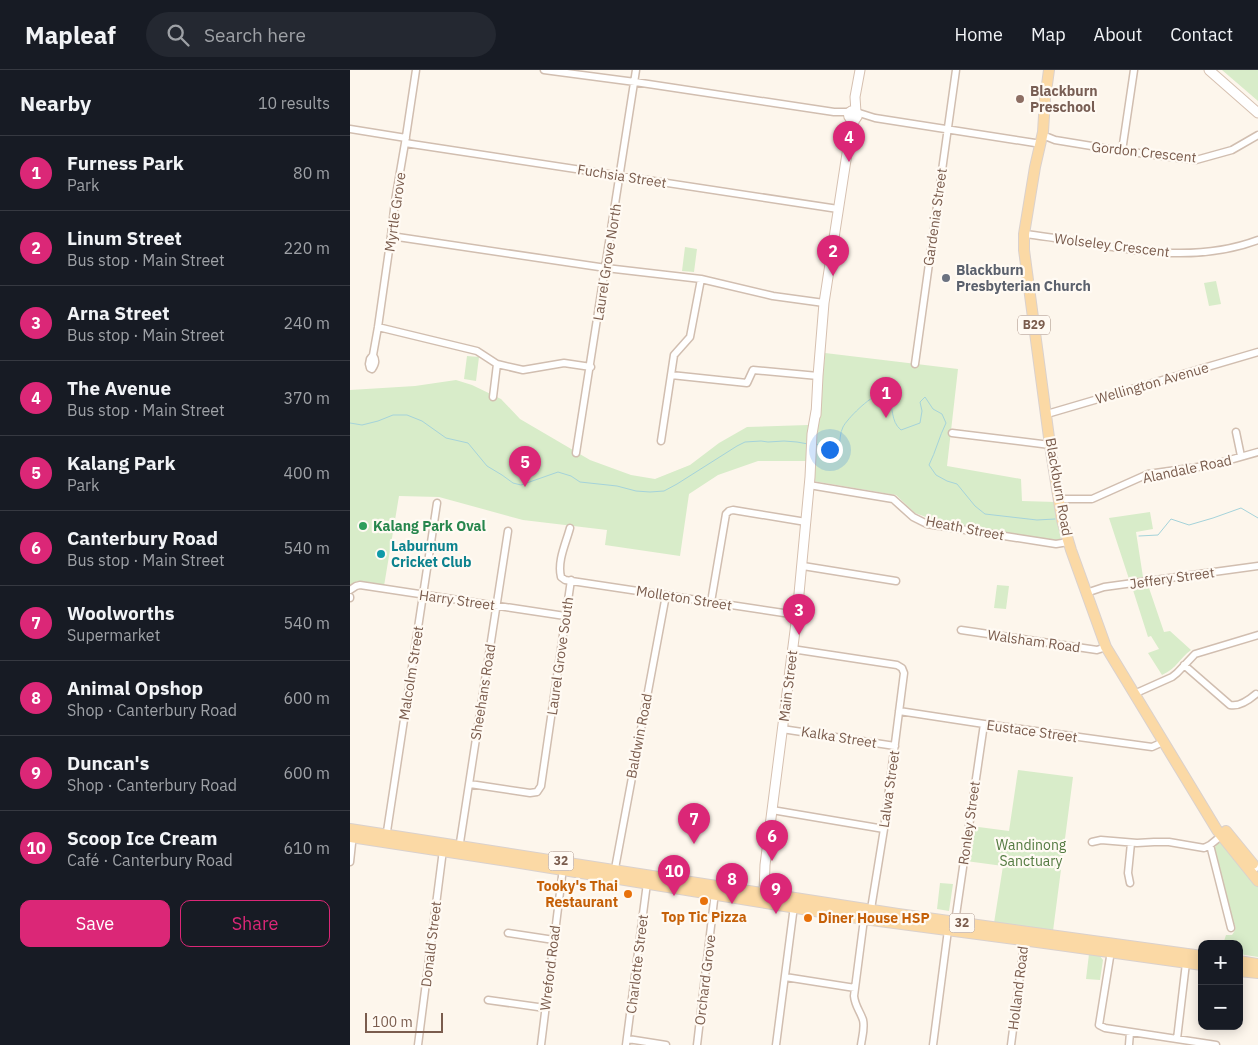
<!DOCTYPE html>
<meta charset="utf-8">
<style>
:root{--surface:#171b24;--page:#242831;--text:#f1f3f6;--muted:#9ea1a6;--line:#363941;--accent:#db2777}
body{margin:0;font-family:"IBM Plex Sans",sans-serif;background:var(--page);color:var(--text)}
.controls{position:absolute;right:15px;bottom:15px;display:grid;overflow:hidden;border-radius:10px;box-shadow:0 2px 12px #0003}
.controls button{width:45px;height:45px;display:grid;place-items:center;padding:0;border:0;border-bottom:1px solid var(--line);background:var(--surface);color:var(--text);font:25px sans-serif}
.scale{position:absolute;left:15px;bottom:12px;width:78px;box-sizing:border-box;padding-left:5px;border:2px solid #7a5c4d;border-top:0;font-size:14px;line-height:18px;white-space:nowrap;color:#7a5c4d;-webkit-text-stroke:4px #fffaf3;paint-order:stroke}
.you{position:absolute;left:479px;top:379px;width:18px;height:18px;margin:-12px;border:4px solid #fff;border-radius:50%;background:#1a73e8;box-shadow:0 0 0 8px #1a73e833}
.badge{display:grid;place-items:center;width:32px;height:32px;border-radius:50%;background:var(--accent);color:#fff;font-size:16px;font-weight:700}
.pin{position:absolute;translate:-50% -41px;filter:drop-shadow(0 1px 2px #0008)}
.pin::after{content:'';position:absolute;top:26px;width:18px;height:15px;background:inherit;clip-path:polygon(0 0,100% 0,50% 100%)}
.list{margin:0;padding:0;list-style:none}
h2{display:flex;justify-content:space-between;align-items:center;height:65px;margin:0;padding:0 20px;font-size:21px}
h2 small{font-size:16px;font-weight:400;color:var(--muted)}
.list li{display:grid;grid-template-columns:32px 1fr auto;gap:15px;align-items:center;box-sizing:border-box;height:75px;padding:0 20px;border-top:1px solid var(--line)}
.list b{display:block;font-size:19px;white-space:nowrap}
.list p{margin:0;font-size:16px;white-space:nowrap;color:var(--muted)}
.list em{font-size:16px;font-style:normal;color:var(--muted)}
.actions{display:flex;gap:10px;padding:15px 20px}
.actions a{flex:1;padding:11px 0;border:1px solid var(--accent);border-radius:10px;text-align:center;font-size:18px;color:var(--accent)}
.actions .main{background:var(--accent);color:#fff}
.icon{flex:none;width:28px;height:28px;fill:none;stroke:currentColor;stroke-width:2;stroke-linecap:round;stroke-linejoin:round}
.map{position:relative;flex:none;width:908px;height:975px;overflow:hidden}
header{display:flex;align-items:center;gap:30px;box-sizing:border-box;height:70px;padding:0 25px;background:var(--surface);border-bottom:1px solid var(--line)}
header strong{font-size:24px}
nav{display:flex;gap:28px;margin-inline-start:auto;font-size:18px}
.search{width:350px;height:45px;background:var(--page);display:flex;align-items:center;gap:12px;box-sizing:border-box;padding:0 18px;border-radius:28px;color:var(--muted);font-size:19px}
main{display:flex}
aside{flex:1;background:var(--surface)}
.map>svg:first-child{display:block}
.green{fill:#d8ecc9}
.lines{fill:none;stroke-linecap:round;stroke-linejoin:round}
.stream{stroke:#a5d3da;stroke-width:1}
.street-casing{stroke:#d1beb0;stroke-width:9}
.secondary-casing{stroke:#d6c0b0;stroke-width:11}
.primary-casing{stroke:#dad1cd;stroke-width:12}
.street{stroke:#fff;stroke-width:6}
.secondary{stroke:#fff;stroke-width:9}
.primary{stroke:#fbd9a5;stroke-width:10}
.education-dot{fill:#8d6e63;stroke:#fffaf3;stroke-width:2}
.worship-dot{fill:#6b7280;stroke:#fffaf3;stroke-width:2}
.leisure-dot{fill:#2e9e5b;stroke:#fffaf3;stroke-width:2}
.culture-dot{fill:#0f9aa8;stroke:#fffaf3;stroke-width:2}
.food-dot{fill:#e8710a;stroke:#fffaf3;stroke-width:2}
.labels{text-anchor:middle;stroke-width:4.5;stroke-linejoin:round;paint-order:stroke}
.shield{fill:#fffaf3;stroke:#a28b7f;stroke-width:1}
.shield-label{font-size:12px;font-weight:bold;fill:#7a5c4d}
.education-label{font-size:14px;font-weight:bold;fill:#785e54;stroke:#fffaf3;text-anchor:start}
.street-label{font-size:14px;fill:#7a5c4d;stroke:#fffaf3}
.worship-label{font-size:14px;font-weight:bold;fill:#5b616d;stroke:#fffaf3;text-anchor:start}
.leisure-label{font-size:14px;font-weight:bold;fill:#27864d;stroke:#fffaf3;text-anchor:start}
.culture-label{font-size:14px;font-weight:bold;fill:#0d838f;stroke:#fffaf3;text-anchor:start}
.park-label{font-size:14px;fill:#537a41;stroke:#fffaf3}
.food-label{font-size:14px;font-weight:bold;fill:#c56008;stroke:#fffaf3;text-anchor:end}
</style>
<header>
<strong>Mapleaf</strong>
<div class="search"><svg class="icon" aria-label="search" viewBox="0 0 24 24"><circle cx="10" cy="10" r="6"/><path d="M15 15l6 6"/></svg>Search here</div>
<nav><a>Home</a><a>Map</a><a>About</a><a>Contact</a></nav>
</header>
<main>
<aside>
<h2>Nearby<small>10 results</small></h2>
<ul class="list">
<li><span class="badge">1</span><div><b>Furness Park</b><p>Park</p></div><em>80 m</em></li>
<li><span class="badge">2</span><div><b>Linum Street</b><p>Bus stop · Main Street</p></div><em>220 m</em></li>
<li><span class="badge">3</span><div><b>Arna Street</b><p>Bus stop · Main Street</p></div><em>240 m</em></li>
<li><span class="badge">4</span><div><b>The Avenue</b><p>Bus stop · Main Street</p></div><em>370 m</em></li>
<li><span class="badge">5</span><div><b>Kalang Park</b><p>Park</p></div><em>400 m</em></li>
<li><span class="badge">6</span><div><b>Canterbury Road</b><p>Bus stop · Main Street</p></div><em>540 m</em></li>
<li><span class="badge">7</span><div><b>Woolworths</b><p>Supermarket</p></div><em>540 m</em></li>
<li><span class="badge">8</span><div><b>Animal Opshop</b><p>Shop · Canterbury Road</p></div><em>600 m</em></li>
<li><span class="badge">9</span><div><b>Duncan's</b><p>Shop · Canterbury Road</p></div><em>600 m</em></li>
<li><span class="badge">10</span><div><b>Scoop Ice Cream</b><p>Café · Canterbury Road</p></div><em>610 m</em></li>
</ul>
<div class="actions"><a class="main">Save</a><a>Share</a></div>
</aside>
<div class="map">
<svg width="908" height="975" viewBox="0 0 908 975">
<rect width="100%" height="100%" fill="#fdf6ec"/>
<!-- green -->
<path class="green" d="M872 0H908V31Z
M335 177 347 179 344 202 332 201Z
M866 211 871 234 859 236 854 213Z
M475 283 608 299 597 396 671 409 672 431 706 432 711 468 708 471 595 454 565 443 546 425 463 411Z
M117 286 129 287 126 311 114 309Z
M106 310 122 315 151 329 170 349 240 390 281 405 305 409 340 395 369 373 397 357 458 355 456 391H408L368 405 339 424 330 486 255 475 257 460 173 450 89 427 49 426 34 516 7 511 0 519V320L65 316Z
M800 442 803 459 786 462 793 507 779 509 759 448Z
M647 515 659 516 656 539 644 538Z
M799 518 814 562 820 561 841 580C829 589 827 598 812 605L798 583 809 579 801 566 798 567 783 520Z
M668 700 723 707 703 861 644 853 653 796 616 791 621 756 659 761Z
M868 773H871L908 816V887L889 884V874H873L876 865H882C886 859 887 857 882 851L863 780Z
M590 813 603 814 599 841 587 839Z
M739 884 750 886 753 890 750 910 736 909Z"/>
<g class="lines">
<!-- stream -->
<path class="stream" d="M0 353 12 355 28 351 43 345H57L72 351 96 368 118 373 137 396 152 405 163 413 171 415 208 402 221 406 230 412 267 416 286 421 300 422 314 421 327 414 387 376 395 372 411 371 418 372 434 371 447 372 458 374
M464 374 489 377C490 372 490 362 493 357 497 349 520 326 529 325 532 325 535 326 538 326 544 337 540 351 551 360L570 353 572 341 570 332 575 327 583 339 592 344 596 353C589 367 586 381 579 395L586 405 597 411 607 414 625 436 635 444 687 450 705 449
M789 466 808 465 821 449 839 455 863 448 891 438 908 448"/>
<defs>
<path id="street" d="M194 0 285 12 484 42H499
M506 42 525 48 685 73
M0 59 56 68
M693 62 695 66 705 70 772 81 846 90 882 80 908 65
M55 73 488 139
M772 81 784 0
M674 164C752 172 831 199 908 170
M41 166 256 198 351 209 423 226 474 233
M28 257 127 281 147 294 173 300 214 293 241 297
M23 285C26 290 26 293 22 299L20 298 19 294 20 289 23 285 28 257 41 166 45 131 55 73 66 0
M565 294 606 0
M321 305 397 313 403 300 468 306
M143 327 147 294
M697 344 908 282
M886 362 891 386
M602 363 700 375
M311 371 324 285 340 267 351 209
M226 383 286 0
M459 415 543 429 563 447 577 454 706 474 718 472
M709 429H742L798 404 862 395 908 382
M220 458C216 473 207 491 211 507L215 510 447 545
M453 496 546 511
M0 520 6 516 10 515 215 546
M736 523 754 517 908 496
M0 527V528
M361 532 376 444 379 441 383 440 456 452
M611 560 747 580 756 577
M442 579 547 595 552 598 554 603 534 759 521 839 514 849 504 926C505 936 510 941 513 950 515 958 512 967 511 975
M834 595 880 635C889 637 899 630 906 624
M784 624 822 607 827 603 845 584 908 565
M549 641 634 654 802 677 813 672
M432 659 545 676
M120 714 180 723 187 722 191 716 221 510
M422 740 534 759
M36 768 87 433
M742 772 751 770 787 773 804 772H819L854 778 860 775 871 766
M860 775 881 858
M109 779 158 461
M0 792 3 764
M906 798 908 797
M264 804 316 525
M780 813 778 803 781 773
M605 852 634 654
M158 863 204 870
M761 881 749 955 755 958 866 975
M435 907 505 918
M138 930 195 938
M278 969 316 975
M827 969 836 893
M68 975 93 780
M191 975 213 798
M276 975 297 813
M347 975 365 822
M426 975 444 836
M583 975 598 860
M661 975 675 867
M779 975 780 962"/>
<path id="secondary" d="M859 0 908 43
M498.5 45a4.5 4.5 0 1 1 9 0a4.5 4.5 0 1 1-9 0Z
M506 42 505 27 510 0
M466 345 468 306 474 233 500 64 505 49
M414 823 415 795 447 545 460 407 462 364 466 341"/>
<path id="primary" d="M699 0 695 29 693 62 685 97 674 164V180L700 375 712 450 721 480 756 577 867 760 908 811
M0 759 548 844 852 886
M876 761 903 794
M0 767 164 792 514 849 709 875 852 895
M889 891 908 894
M889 901 908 903"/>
</defs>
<!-- street casing -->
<use href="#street" class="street-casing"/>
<!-- secondary casing -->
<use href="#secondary" class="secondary-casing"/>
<!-- primary casing -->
<use href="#primary" class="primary-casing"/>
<!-- street -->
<use href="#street" class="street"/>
<!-- secondary -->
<use href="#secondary" class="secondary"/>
<!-- primary -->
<use href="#primary" class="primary"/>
</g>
<!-- markers -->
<circle class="education-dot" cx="670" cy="29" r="5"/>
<circle class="worship-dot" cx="596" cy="208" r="5"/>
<circle class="leisure-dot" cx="13" cy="456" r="5"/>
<circle class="culture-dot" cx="31" cy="484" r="5"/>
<g class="food-dot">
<circle cx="278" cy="824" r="5"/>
<circle cx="354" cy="831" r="5"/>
<circle cx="458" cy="848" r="5"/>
</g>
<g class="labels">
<!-- shield labels -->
<g class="shield">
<rect x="668" y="245.5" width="32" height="19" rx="4"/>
<rect x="198.5" y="781.5" width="25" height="19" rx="4"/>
<rect x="599.5" y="843.5" width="25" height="19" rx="4"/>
</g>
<g class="shield-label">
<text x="684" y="259">B29</text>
<text x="211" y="795">32</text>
<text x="612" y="857">32</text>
</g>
<!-- education labels -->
<g class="education-label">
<text x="680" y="26">Blackburn<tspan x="680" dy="16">Preschool</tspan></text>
</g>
<!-- street labels -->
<g class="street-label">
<text transform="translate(794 82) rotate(6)" y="5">Gordon Crescent</text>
<text transform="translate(272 106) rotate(9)" y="5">Fuchsia Street</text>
<text transform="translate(45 142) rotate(-82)" y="5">Myrtle Grove</text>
<text transform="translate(585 147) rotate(-82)" y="5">Gardenia Street</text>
<text transform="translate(762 175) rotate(7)" y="5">Wolseley Crescent</text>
<text transform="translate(257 192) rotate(-81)" y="5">Laurel Grove North</text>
<text transform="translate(802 313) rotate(-16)" y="5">Wellington Avenue</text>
<text transform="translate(837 399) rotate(-12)" y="5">Alandale Road</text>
<text transform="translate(709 417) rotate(80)" y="5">Blackburn Road</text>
<text transform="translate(615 458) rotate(11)" y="5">Heath Street</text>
<text transform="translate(822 508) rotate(-8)" y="5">Jeffery Street</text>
<text transform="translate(334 528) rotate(9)" y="5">Molleton Street</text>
<text transform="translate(107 530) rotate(8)" y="5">Harry Street</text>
<text transform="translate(684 571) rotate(8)" y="5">Walsham Road</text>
<text transform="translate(210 586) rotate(-82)" y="5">Laurel Grove South</text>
<text transform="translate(61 603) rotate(-81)" y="5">Malcolm Street</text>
<text transform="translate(438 616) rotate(-83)" y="5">Main Street</text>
<text transform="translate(133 622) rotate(-81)" y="5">Sheehans Road</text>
<text transform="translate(682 661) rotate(8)" y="5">Eustace Street</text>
<text transform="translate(289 666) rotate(-79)" y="5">Baldwin Road</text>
<text transform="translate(489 667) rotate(9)" y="5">Kalka Street</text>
<text transform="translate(539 719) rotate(-82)" y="5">Lalwa Street</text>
<text transform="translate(619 753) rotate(-82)" y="5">Ronley Street</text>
<text transform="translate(81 874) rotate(-83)" y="5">Donald Street</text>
<text transform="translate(287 894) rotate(-83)" y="5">Charlotte Street</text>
<text transform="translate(200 898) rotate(-83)" y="5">Wreford Road</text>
<text transform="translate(355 910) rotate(-83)" y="5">Orchard Grove</text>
<text transform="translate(668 918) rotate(-83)" y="5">Holland Road</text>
</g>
<!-- worship labels -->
<g class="worship-label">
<text x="606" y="205">Blackburn<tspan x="606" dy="16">Presbyterian Church</tspan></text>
</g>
<!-- leisure labels -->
<g class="leisure-label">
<text x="23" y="461">Kalang Park Oval</text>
</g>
<!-- culture labels -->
<g class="culture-label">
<text x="41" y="481">Laburnum<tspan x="41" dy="16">Cricket Club</tspan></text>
</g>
<!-- park labels -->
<g class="park-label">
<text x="681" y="780">Wandinong<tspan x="681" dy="16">Sanctuary</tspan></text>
</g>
<!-- food labels -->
<g class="food-label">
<text x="268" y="821">Tooky's Thai<tspan x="268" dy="16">Restaurant</tspan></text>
<text x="354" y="852" text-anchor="middle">Top Tic Pizza</text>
<text x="468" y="853" text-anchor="start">Diner House HSP</text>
</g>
</g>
</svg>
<div class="controls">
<button>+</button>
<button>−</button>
</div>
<div class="scale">100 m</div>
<div class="you"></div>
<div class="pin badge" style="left:536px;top:348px">1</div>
<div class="pin badge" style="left:483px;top:206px">2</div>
<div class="pin badge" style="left:449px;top:565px">3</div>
<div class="pin badge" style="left:499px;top:92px">4</div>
<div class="pin badge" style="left:175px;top:417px">5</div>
<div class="pin badge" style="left:422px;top:791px">6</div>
<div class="pin badge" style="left:344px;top:774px">7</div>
<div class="pin badge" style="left:382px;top:834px">8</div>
<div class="pin badge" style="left:426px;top:844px">9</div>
<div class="pin badge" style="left:324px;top:826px">10</div>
</div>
</main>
